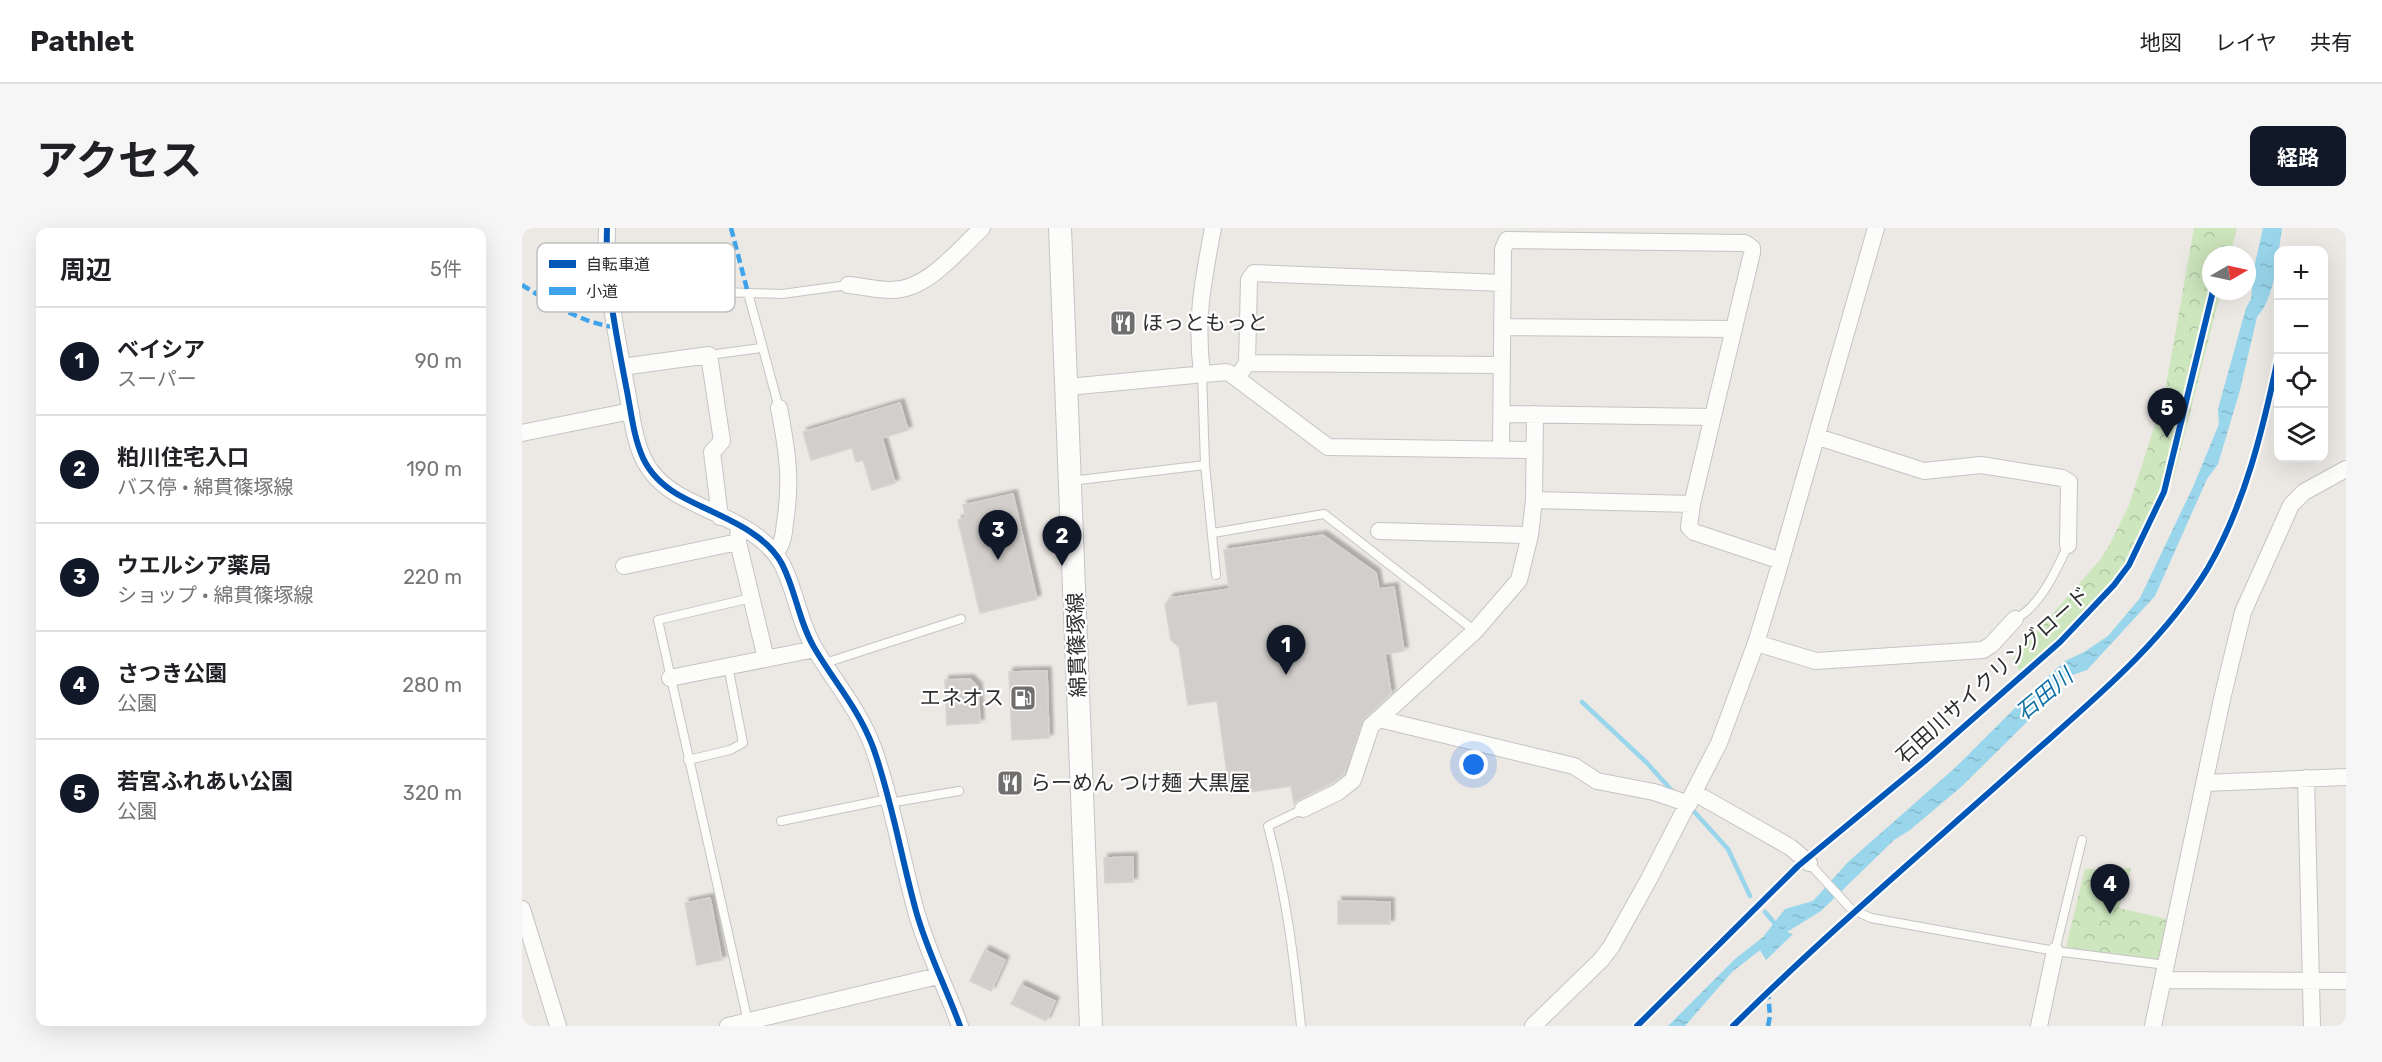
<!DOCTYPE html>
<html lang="ja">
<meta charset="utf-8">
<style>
:root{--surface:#fff;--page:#f6f6f6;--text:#202124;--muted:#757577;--line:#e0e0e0;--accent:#111827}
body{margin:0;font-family:Rubik,"Noto Sans JP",sans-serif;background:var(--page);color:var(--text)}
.controls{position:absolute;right:18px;top:18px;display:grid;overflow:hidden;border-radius:12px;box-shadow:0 6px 24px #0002}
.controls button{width:54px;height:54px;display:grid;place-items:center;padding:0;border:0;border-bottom:2px solid var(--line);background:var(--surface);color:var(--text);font:30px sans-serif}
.compass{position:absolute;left:1680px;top:18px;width:54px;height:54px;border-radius:50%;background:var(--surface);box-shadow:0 6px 24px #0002;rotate:81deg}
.you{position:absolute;left:952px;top:537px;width:21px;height:21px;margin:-15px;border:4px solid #fff;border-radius:50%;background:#1a73e8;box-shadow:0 0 0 9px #1a73e833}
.badge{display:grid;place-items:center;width:39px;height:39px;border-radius:50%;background:var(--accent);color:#fff;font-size:20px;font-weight:700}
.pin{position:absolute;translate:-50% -50px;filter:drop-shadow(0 2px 3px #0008)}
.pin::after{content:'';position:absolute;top:32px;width:21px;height:18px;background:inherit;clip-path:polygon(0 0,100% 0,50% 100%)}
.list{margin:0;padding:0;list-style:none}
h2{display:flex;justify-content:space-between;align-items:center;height:78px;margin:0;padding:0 24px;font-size:26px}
h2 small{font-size:20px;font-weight:400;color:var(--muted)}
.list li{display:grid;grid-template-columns:39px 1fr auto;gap:18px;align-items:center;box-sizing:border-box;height:108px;padding:0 24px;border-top:2px solid var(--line)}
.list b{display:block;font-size:22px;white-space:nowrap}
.list p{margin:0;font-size:20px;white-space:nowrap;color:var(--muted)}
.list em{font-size:20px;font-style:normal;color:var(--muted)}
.icon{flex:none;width:33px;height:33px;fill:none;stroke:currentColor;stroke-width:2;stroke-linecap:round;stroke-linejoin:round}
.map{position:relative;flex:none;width:1824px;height:798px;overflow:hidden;border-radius:12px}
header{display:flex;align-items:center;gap:36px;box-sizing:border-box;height:84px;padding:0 30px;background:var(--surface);border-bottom:2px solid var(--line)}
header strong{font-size:28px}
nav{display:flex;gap:33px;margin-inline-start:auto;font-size:21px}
.intro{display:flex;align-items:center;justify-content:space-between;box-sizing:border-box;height:144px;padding:0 36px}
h1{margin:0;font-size:42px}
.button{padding:15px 27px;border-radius:12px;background:var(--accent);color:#fff;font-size:21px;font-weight:700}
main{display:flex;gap:36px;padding:0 36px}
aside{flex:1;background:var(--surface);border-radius:12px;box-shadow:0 6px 24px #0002}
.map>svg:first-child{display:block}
.forest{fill:url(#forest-crowns)}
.water{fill:url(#water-ripples)}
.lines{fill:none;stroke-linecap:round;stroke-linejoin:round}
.stream{stroke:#99d6ec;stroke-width:4.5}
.building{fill:#d1cecb;stroke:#d7d4d0;stroke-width:1.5;filter:url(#shadow)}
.lane-casing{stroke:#c5c4c5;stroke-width:10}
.street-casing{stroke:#c5c4c5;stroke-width:18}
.secondary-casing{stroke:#c5c4c5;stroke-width:24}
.lane{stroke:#fcfcfb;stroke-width:8}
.street{stroke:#fcfcfb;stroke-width:16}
.secondary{stroke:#fcfcfb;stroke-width:22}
.quiet{stroke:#3ea3eb;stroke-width:4.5;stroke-dasharray:9 4.5;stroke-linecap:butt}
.cycleway-casing{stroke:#fff;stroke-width:10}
.cycleway{stroke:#0057b8;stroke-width:6}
.labels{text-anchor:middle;stroke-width:4.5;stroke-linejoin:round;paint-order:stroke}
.poi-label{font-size:21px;fill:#2e2e2e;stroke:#fff;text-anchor:start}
.street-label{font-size:21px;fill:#2e2e2e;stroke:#fff}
.water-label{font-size:22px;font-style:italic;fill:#0d6fa3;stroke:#fff}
.key{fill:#fff;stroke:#c0c0c0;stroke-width:1.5}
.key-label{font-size:16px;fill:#2e2e2e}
</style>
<header>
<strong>Pathlet</strong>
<nav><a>地図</a><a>レイヤ</a><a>共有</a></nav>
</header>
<div class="intro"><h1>アクセス</h1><a class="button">経路</a></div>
<main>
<aside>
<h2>周辺<small>5件</small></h2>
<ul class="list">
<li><span class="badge">1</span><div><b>ベイシア</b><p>スーパー</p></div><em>90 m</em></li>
<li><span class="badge">2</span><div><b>粕川住宅入口</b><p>バス停 · 綿貫篠塚線</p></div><em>190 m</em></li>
<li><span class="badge">3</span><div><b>ウエルシア薬局</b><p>ショップ · 綿貫篠塚線</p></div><em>220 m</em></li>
<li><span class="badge">4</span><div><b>さつき公園</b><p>公園</p></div><em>280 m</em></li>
<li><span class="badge">5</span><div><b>若宮ふれあい公園</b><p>公園</p></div><em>320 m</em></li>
</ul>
</aside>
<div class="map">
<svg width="1824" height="798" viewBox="0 0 1824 798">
<defs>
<pattern id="forest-crowns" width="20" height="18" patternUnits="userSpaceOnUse" patternTransform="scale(1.5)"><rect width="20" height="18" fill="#cee6be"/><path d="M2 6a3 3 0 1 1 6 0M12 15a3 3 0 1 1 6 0" fill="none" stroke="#b1c6a4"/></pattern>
<pattern id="water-ripples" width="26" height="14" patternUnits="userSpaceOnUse" patternTransform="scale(1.5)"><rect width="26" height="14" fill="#99d6ec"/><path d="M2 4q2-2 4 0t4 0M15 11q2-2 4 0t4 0" fill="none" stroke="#84b8cb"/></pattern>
<filter id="shadow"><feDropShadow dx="4" dy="-4" stdDeviation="1.5" flood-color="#0004"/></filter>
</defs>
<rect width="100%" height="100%" fill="#ece8e4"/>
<!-- forest -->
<path class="forest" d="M1672 0H1715L1708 27H1689V63H1699L1652 248 1631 297 1608 343 1579 379 1502 452 1491 431 1577 333 1587 318 1607 277 1642 169Z
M1609 640 1597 680 1649 692 1641 733 1544 719 1563 641Z"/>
<!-- water -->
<path class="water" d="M1741 0H1760C1756 26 1753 70 1735 89L1718 162 1696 236 1685 251 1633 368 1565 442 1545 449 1506 493 1439 559 1388 602 1372 612 1299 683 1265 704 1271 706 1244 732 1238 722 1210 744 1163 798H1146L1213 731 1241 709 1263 681 1291 673 1326 634 1435 538 1511 462 1543 433 1562 424 1586 408 1618 370 1671 259 1697 196 1696 181 1724 80 1729 71 1732 40Z"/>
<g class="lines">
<!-- stream -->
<path class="stream" d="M1060 474 1125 535 1152 565
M1167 578 1206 621 1228 668
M1243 684 1255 698"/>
</g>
<!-- building -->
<path class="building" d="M378 175 386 202 360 210 373 255 350 262 341 232 334 234 330 220 289 232 281 204Z
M491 266 515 371 458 385 436 292 444 290 441 277Z
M801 307 854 345 857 361 872 359 882 423 863 426 869 465 842 491 822 546 810 555 776 572 772 576 769 558 708 567 695 473 666 477 657 419 649 412 643 377 648 370 707 361 702 322Z
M525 443 527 510 490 512 487 444Z
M448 451 456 459 458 495 425 497 423 452Z
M611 629V654L583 655 582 630Z
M188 670 200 732 175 737 163 675Z
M816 673 868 674V696H816Z
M463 722 483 732 469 763 448 753Z
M499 757 533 773 524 793 489 776Z"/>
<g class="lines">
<defs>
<path id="lane" d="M226 65 257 180
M89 82 200 64 260 66 326 57
M187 127 239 120
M680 145 683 237 694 347
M549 253 683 237
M691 305 802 286 953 403
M1493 391C1518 379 1535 341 1546 317
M303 435 439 391
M166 532 208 522 221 515 206 438
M367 575 437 563
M259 593 366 571
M1287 635 1329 681 1349 690 1533 723 1644 737
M1533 723 1560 612
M226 794 136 392 229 370
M779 798C772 729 764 666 746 598L781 581"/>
<path id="street" d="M85 0C83 54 94 105 104 158 109 182 111 208 121 230 128 245 140 257 155 266 189 286 240 299 260 336 274 363 277 395 293 421 313 455 336 480 351 519 370 572 379 629 394 683 405 723 424 759 438 798
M326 57C340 58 354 62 368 62 405 63 435 23 460 0
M980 99 1211 101
M725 135 980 137
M100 139 187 127 200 213 190 224 198 289
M680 145C673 91 681 53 691 0
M715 150 725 135 727 52 732 45 981 55
M546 159 704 144 709 146 806 219 1012 222
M980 186 1191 189
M0 205 109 183
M1296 209 1402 243 1459 237 1540 250 1547 254 1546 317
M979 221 981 21 985 12 1223 15 1230 20V25L1170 276 1167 299 1172 304 1259 333
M1012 272 1170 276
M217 297 216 314 244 431
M857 303 1008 307
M253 325C261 316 262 306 263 294 270 252 265 221 257 180
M102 338 216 314
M1234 415 1294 433 1461 422 1469 417 1493 391
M148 450 293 421
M857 491 1052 538 1075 553 1132 564 1167 576
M1784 550 1790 798
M1683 555 1824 549
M1173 565 1268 619 1287 635
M781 581 816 564 831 552 849 498 953 403 997 352 1008 307 1012 272 1013 186
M0 681 36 798
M1642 752 1824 753
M206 798 416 748
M1011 798 1079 732 1089 719 1127 651 1197 515 1234 415 1255 346 1354 0
M1517 798 1533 723
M1631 798 1700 471 1721 384 1769 277 1782 264 1824 241"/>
<path id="secondary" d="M538 0 569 798"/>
</defs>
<!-- lane casing -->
<use href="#lane" class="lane-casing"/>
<!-- street casing -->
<use href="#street" class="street-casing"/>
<!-- secondary casing -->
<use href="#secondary" class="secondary-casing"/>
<!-- lane -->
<use href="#lane" class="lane"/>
<!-- street -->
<use href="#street" class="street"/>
<!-- secondary -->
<use href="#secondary" class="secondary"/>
<!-- quiet -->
<path class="quiet" d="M209 0 226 65
M0 57C28 74 59 95 92 99
M1246 798 1248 788 1246 764"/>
<defs>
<path id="cycleway" d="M85 0C83 54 94 105 104 158 109 182 111 208 121 230 128 245 140 257 155 266 189 286 240 299 260 336 274 363 277 395 293 421 313 455 336 480 351 519 370 572 379 629 394 683 405 723 424 759 438 798
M1115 798 1276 638 1403 533 1538 414 1592 357 1607 337 1642 264 1691 63
M1211 798C1303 707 1403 622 1499 536 1566 476 1639 418 1686 340 1723 276 1741 201 1756 130"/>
</defs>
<!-- cycleway casing -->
<use href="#cycleway" class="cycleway-casing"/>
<!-- cycleway -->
<use href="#cycleway" class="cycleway"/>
</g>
<!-- icons -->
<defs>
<symbol id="restaurant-square" viewBox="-11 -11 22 22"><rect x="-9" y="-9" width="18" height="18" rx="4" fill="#706f6e" stroke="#fff"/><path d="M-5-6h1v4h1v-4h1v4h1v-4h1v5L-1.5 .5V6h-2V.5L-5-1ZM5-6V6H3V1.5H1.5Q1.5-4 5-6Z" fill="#fff"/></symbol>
<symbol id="fuel-square" viewBox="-11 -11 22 22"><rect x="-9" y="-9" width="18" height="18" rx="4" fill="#706f6e" stroke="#fff"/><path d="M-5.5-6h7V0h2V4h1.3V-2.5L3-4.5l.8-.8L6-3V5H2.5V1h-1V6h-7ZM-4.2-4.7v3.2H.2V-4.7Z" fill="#fff"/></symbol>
</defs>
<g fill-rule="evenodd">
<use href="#restaurant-square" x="586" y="80" width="30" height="30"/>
<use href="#fuel-square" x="486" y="455" width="30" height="30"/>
<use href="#restaurant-square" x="473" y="540" width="30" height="30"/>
</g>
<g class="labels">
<!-- poi labels -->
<g class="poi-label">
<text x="620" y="102">ほっともっと</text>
<text x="482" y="477" text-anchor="end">エネオス</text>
<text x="508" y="562">らーめん つけ麺 大黒屋</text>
</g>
<!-- street labels -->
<g class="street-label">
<text transform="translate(555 417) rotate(-92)" y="7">綿貫篠塚線</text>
<text transform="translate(1471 447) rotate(-42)" y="7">石田川サイクリングロード</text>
</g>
<!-- water labels -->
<g class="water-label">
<text transform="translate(1522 466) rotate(-40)" y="8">石田川</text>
</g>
</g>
<!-- legend -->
<rect x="15" y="15" width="198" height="69" rx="9" class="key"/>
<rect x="27" y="32" width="27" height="8" fill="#0057b8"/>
<rect x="27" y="59" width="27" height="8" fill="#3ea3eb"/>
<g class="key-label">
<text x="64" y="42">自転車道</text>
<text x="64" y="69">小道</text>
</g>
</svg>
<div class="controls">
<button>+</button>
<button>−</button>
<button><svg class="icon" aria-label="locate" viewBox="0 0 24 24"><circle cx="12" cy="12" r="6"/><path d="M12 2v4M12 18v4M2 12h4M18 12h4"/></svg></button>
<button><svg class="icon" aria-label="layers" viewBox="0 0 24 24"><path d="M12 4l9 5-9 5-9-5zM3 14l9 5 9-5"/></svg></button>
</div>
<svg class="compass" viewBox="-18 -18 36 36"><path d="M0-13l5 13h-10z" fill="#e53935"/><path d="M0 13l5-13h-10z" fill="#757577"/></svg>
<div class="you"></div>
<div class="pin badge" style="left:764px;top:447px">1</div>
<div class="pin badge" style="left:540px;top:338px">2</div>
<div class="pin badge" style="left:476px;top:332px">3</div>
<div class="pin badge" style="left:1588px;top:686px">4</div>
<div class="pin badge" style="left:1645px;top:210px">5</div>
</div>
</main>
